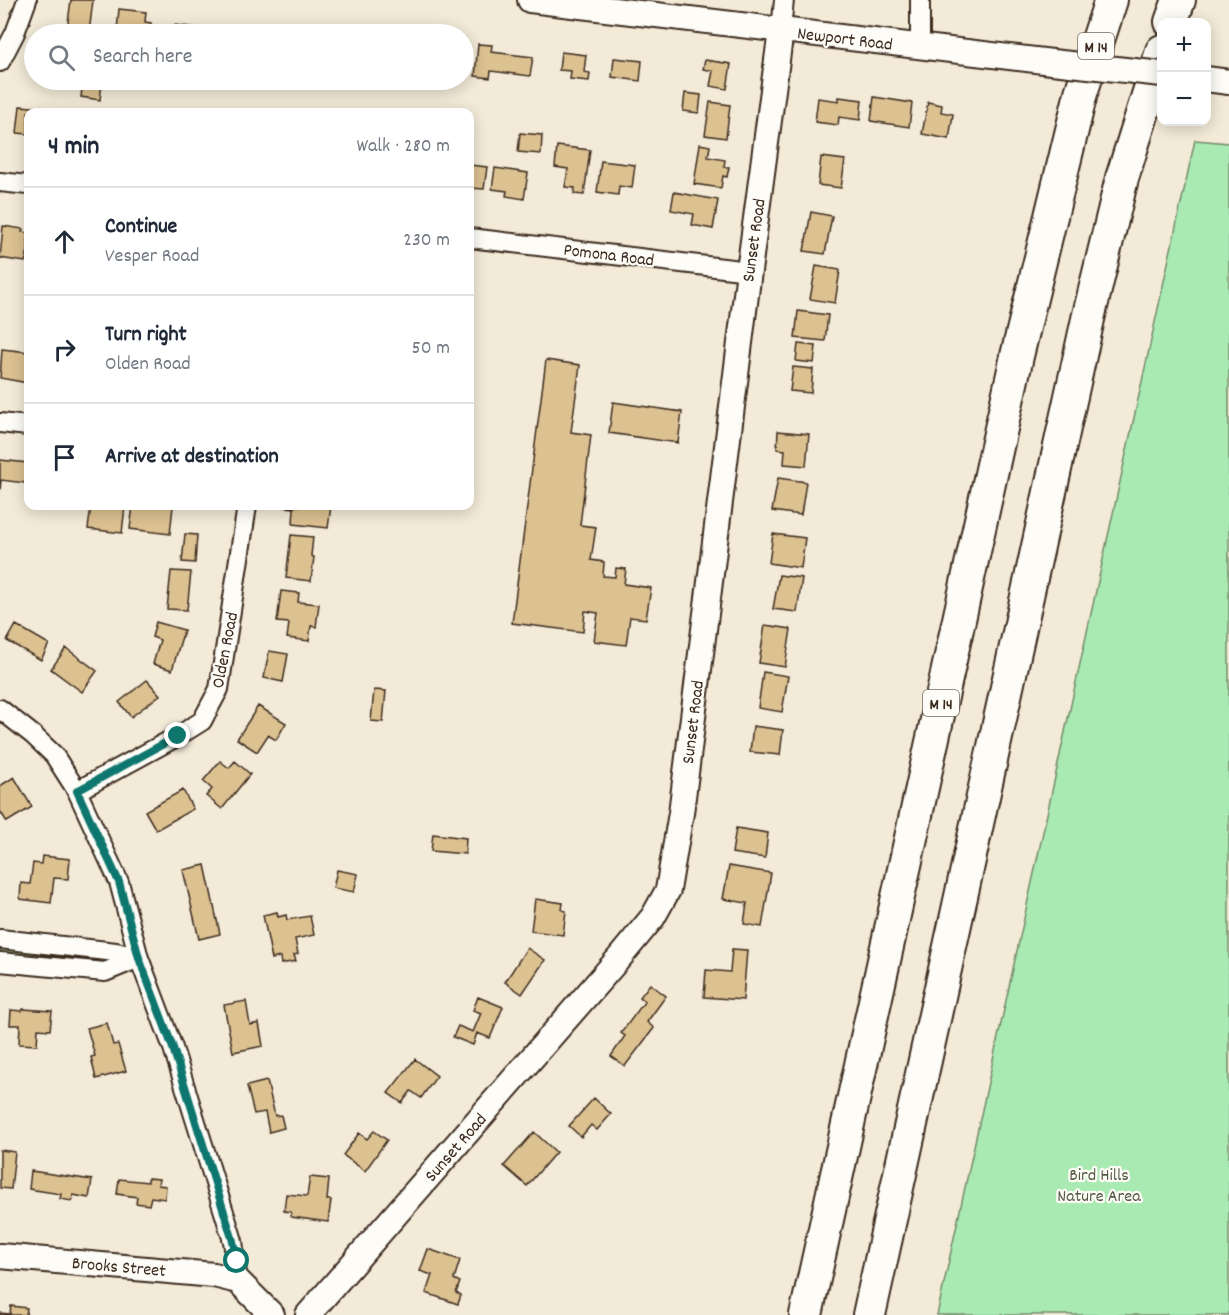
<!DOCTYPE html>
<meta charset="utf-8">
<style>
:root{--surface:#fff;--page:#f6f6f7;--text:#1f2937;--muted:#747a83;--line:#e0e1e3}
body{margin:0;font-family:Dekko,sans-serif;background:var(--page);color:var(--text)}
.controls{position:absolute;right:18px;top:18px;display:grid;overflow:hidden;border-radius:12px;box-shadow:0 3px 15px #0003}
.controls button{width:54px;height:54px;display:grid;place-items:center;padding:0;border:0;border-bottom:2px solid var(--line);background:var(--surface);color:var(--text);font:30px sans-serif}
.stop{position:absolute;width:18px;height:18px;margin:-14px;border:4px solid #0f766e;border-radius:50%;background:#fff}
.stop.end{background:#0f766e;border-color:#fff;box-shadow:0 2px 6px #0008}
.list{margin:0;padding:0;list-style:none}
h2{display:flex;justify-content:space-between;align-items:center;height:78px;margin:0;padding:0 24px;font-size:26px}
h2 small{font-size:20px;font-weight:400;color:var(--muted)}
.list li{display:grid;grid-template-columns:39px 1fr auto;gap:18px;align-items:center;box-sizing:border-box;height:108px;padding:0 24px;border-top:2px solid var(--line)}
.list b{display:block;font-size:22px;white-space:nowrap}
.list p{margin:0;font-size:20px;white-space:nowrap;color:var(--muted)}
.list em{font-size:20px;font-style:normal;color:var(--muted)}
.icon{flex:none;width:33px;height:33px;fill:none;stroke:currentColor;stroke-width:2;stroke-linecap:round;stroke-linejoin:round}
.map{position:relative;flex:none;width:1229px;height:1315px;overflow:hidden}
.search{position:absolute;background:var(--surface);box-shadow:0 3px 15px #0003;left:24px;top:24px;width:450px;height:66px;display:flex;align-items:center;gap:15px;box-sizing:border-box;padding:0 21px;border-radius:33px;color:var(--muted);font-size:22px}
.panel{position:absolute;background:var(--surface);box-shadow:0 3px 15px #0003;left:24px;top:108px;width:450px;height:402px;border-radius:12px}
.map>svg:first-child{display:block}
.green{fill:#a9eab3;stroke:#728a68;stroke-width:1.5}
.building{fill:#dcc191;stroke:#3b2a1e;stroke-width:1.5}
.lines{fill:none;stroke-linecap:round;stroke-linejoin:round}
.street-casing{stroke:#3b2a1e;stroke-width:22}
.secondary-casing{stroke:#3b2a1e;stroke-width:28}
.highway-casing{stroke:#3b2a1e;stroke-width:36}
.street{stroke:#fdfcf7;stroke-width:18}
.secondary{stroke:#fdfcf7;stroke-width:24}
.highway{stroke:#fdfcf7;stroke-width:32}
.secondary-bridge-casing{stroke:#3b2a1e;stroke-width:28;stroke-linecap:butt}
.secondary-bridge{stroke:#fdfcf7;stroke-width:24}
.route{stroke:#0f766e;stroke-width:8}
.labels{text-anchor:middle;stroke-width:4.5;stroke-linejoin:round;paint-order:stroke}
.shield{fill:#fdfcf7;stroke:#75695f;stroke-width:1.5}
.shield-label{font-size:16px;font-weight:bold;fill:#3b2a1e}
.street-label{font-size:18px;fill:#3b2a1e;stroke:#fdfcf7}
.park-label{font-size:18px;fill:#565a43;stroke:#fdfcf7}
</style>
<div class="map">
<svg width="1229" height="1315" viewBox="0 0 1229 1315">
<rect width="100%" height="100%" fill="#f3ead8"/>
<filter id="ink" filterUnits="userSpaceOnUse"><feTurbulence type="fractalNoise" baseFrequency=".0167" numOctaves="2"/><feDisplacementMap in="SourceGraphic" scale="12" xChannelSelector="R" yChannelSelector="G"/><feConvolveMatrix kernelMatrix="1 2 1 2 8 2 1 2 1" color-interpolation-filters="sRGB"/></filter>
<g filter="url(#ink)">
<!-- green -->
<path class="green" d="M1195 140 1229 143V1315H937Z
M0 947 114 959 119 964 0 955Z"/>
<!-- building -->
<path class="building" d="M71 0H93L89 33 67 30Z
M119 9 146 12 145 22 151 23 150 34 117 30Z
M174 25 197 28 196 34H173Z
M316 29 346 33V34H315Z
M478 44 492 45 491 52 533 57 530 76 491 71 490 78 475 76Z
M561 52 586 55 584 72 590 73 589 81 570 79 571 71 559 70Z
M614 58 642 61 640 81 612 77Z
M705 60 731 64 727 89 710 86 713 71 703 69Z
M83 80 102 83 100 100 81 97Z
M685 93 701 95 699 113 683 111Z
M839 97 862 100 860 120 839 117 838 125 815 122 818 98 839 101Z
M874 97 912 103 909 127 871 121Z
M710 102 730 105 726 138 705 135Z
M928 102 942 105 941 112 953 114 949 139 922 134Z
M20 106 42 108 41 112H28V134L17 133Z
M520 133 542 135 541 154 518 152Z
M700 144 710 146 708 157 725 160 724 167H729L727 177 723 176 721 188 694 184Z
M557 146 590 150 584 195 574 194 575 188 565 187 568 169 555 167Z
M821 157 845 160 841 188 818 185Z
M601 161 635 165 632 188 619 186 618 195 597 192Z
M470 165 487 167 484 189 470 188Z
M495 168 528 173 524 199 506 196 507 191 492 189Z
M674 192 718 200 713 229 692 225 694 214 671 210Z
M811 212 832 216 825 254 804 251Z
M3 226 23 229 22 232 28 233V251L25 262 0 258Z
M816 266 840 270 835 303 810 299Z
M798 311 828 315 825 341 795 338Z
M798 344 816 346 814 363 796 361Z
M2 349 28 352V383L0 378Z
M546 360 580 365 571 432 591 435 580 525 596 527 591 560 604 562 603 576 615 577 616 568 626 569 624 584 651 588 646 619 630 617 626 645 594 641 598 613 585 611 583 632 512 623Z
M793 367 813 369 811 393 790 391Z
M613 402 682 412 678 443 609 433Z
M778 431 809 434 806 466 784 464 785 450 777 449Z
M0 460 28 463 25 483 1 480 0 491Z
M778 478 806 482 801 515 772 511Z
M91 506H125L122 533 88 529Z
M133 506H173L170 534 130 529Z
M286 506H331L328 528 293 524 294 508 285 507Z
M185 534 197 535 195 563 182 562Z
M773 534 805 538 801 568 769 563Z
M291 535 313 537 311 556 314 557 311 581 286 578Z
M171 571 191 572 187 610 167 609Z
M779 575 802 578 797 612 773 609Z
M281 591 299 593 298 602 319 604 316 627 311 626 309 641 287 638 289 623 277 622Z
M156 622 184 630 172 670 153 664 160 640 152 637Z
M16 625 49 644 41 660 7 641Z
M765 625 791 629 785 667 759 663Z
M66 648 97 671 82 692 51 669Z
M269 651 288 654 283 682 264 678Z
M763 672 788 676 782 712 758 708Z
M147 680 160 695 131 717 119 702Z
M374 690 386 691 383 722 371 721Z
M258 706 286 723 276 740 268 735 257 752 237 739Z
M753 726 783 730 780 755 750 752Z
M220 761 229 768 235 761 250 774 222 809 206 796 212 789 203 781Z
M14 777 32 807 7 822 0 811V786Z
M183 790 193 809 156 830 145 811Z
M736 828 768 833 765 858 732 853Z
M433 834 466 838 465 854 431 851Z
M42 856 70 859 68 879 54 878 51 903 20 899 21 883 30 884 33 863 41 864Z
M205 865 220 934 199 939 183 870Z
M729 866 771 873 762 927 744 924 747 903 723 899Z
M337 870 358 874 354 892 333 888Z
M535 899 563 903 562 910 566 911 563 935 531 931Z
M277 912 278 917 286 915 287 920 310 916 314 935 295 939 298 954 294 955 296 961 281 964 280 957 272 959 263 915Z
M527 948 545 960 522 994 505 982Z
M732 949 747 950 743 1000 704 997 706 970 730 972Z
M650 984 666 996 647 1022 654 1028 625 1066 611 1056 625 1036 621 1033 645 1001 640 997Z
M478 997 503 1007 490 1038 477 1033 473 1045 453 1037 458 1026 473 1032 481 1013 473 1010Z
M246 1001 250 1025 259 1023 263 1046 233 1052 224 1005Z
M23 1009 52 1011 50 1030 38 1029 37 1045 19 1044 20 1025H10L11 1010 22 1011Z
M107 1023 113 1045 118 1044 126 1071 96 1079 91 1057 95 1056 87 1028Z
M415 1059 437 1076 421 1098 411 1091 402 1103 388 1093Z
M267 1081 275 1116 281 1115 284 1128 269 1132 265 1112 254 1114 247 1086Z
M594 1098 611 1114 597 1130 591 1125 581 1137 569 1126Z
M374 1131 387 1140 365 1171 343 1155 359 1133 367 1139Z
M534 1132 556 1152 527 1186 504 1166Z
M0 1150 15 1152 11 1189 0 1188Z
M31 1171 92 1180 89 1198 73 1195 72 1201 60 1199 61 1194 29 1189Z
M310 1177 329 1179 327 1200H331L328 1222 291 1217V1212L284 1211 286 1194 307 1196Z
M148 1178 159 1179 158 1185 166 1186 165 1199 151 1197 149 1205 136 1203 137 1197 117 1194 119 1179 148 1182Z
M428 1249 460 1260 454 1279 460 1282 456 1293 461 1295 458 1304 426 1293 432 1275 420 1271Z
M11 1306 27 1308 26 1315H0V1313L10 1314Z"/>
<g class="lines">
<defs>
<path id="street" d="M781 30 784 0
M920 46V0
M0 62 15 33 27 0
M0 182 28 185
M470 238 749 271
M0 423 28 426
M0 709 33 735 54 755 77 791 119 882 139 958 173 1048 233 1241 238 1281
M77 791 178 736 202 721 219 689 247 506
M0 939 116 952 139 958
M0 962 105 972 139 958"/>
<path id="secondary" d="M530 0 1052 62
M1206 79 1229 82
M0 1256 214 1275 238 1281 272 1315
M308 1315 620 957 653 917 668 890 681 813 749 271 781 30"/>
<path id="highway" d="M1171 22 1179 0
M806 1315 1017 356 1081 93 1111 0
M869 1315 1088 319 1122 178 1162 51"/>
</defs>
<!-- street casing -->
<use href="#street" class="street-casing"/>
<!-- secondary casing -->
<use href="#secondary" class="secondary-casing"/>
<!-- highway casing -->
<use href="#highway" class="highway-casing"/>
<!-- street -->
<use href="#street" class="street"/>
<!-- secondary -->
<use href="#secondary" class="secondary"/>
<!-- highway -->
<use href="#highway" class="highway"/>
<defs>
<path id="secondary-bridge" d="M1052 62 1162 74"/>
</defs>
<!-- secondary-bridge casing -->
<use href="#secondary-bridge" class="secondary-bridge-casing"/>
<!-- secondary-bridge -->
<use href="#secondary-bridge" class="secondary-bridge"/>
</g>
</g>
<g class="lines" filter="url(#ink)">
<!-- route -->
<path class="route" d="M178 736 77 791 119 882 139 958 173 1048 233 1241 237 1261"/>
</g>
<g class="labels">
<!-- shield labels -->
<g class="shield">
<rect x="1078" y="33" width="36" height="26" rx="4.5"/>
<rect x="923" y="690" width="36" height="26" rx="4.5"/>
</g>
<g class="shield-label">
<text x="1096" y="52">M 14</text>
<text x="941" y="709">M 14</text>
</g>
<!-- street labels -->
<g class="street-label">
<text transform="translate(845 38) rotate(7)" y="6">Newport Road</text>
<text transform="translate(753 240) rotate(-82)" y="6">Sunset Road</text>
<text transform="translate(609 254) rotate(7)" y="6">Pomona Road</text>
<text transform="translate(224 650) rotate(-79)" y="6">Olden Road</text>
<text transform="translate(692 722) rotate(-83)" y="6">Sunset Road</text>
<text transform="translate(455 1147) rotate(-49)" y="6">Sunset Road</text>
<text transform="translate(119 1266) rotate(5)" y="6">Brooks Street</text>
</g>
<!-- park labels -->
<g class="park-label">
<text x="1099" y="1180">Bird Hills<tspan x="1099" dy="21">Nature Area</tspan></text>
</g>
</g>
</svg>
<div class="controls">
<button>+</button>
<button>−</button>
</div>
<div class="stop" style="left:237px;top:1261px"></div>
<div class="stop end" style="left:178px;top:736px"></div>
<div class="search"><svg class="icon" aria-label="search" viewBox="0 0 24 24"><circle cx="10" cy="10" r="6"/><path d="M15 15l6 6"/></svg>Search here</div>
<section class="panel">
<h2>4 min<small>Walk · 280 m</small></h2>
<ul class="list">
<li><svg class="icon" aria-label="ahead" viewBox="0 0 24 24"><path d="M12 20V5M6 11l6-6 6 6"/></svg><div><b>Continue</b><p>Vesper Road</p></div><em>230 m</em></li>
<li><svg class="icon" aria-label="right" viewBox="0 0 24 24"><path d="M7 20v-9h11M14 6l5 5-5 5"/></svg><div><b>Turn right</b><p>Olden Road</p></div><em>50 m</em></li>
<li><svg class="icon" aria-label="arrive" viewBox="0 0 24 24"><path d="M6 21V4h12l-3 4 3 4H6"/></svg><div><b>Arrive at destination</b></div></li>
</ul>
</section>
</div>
